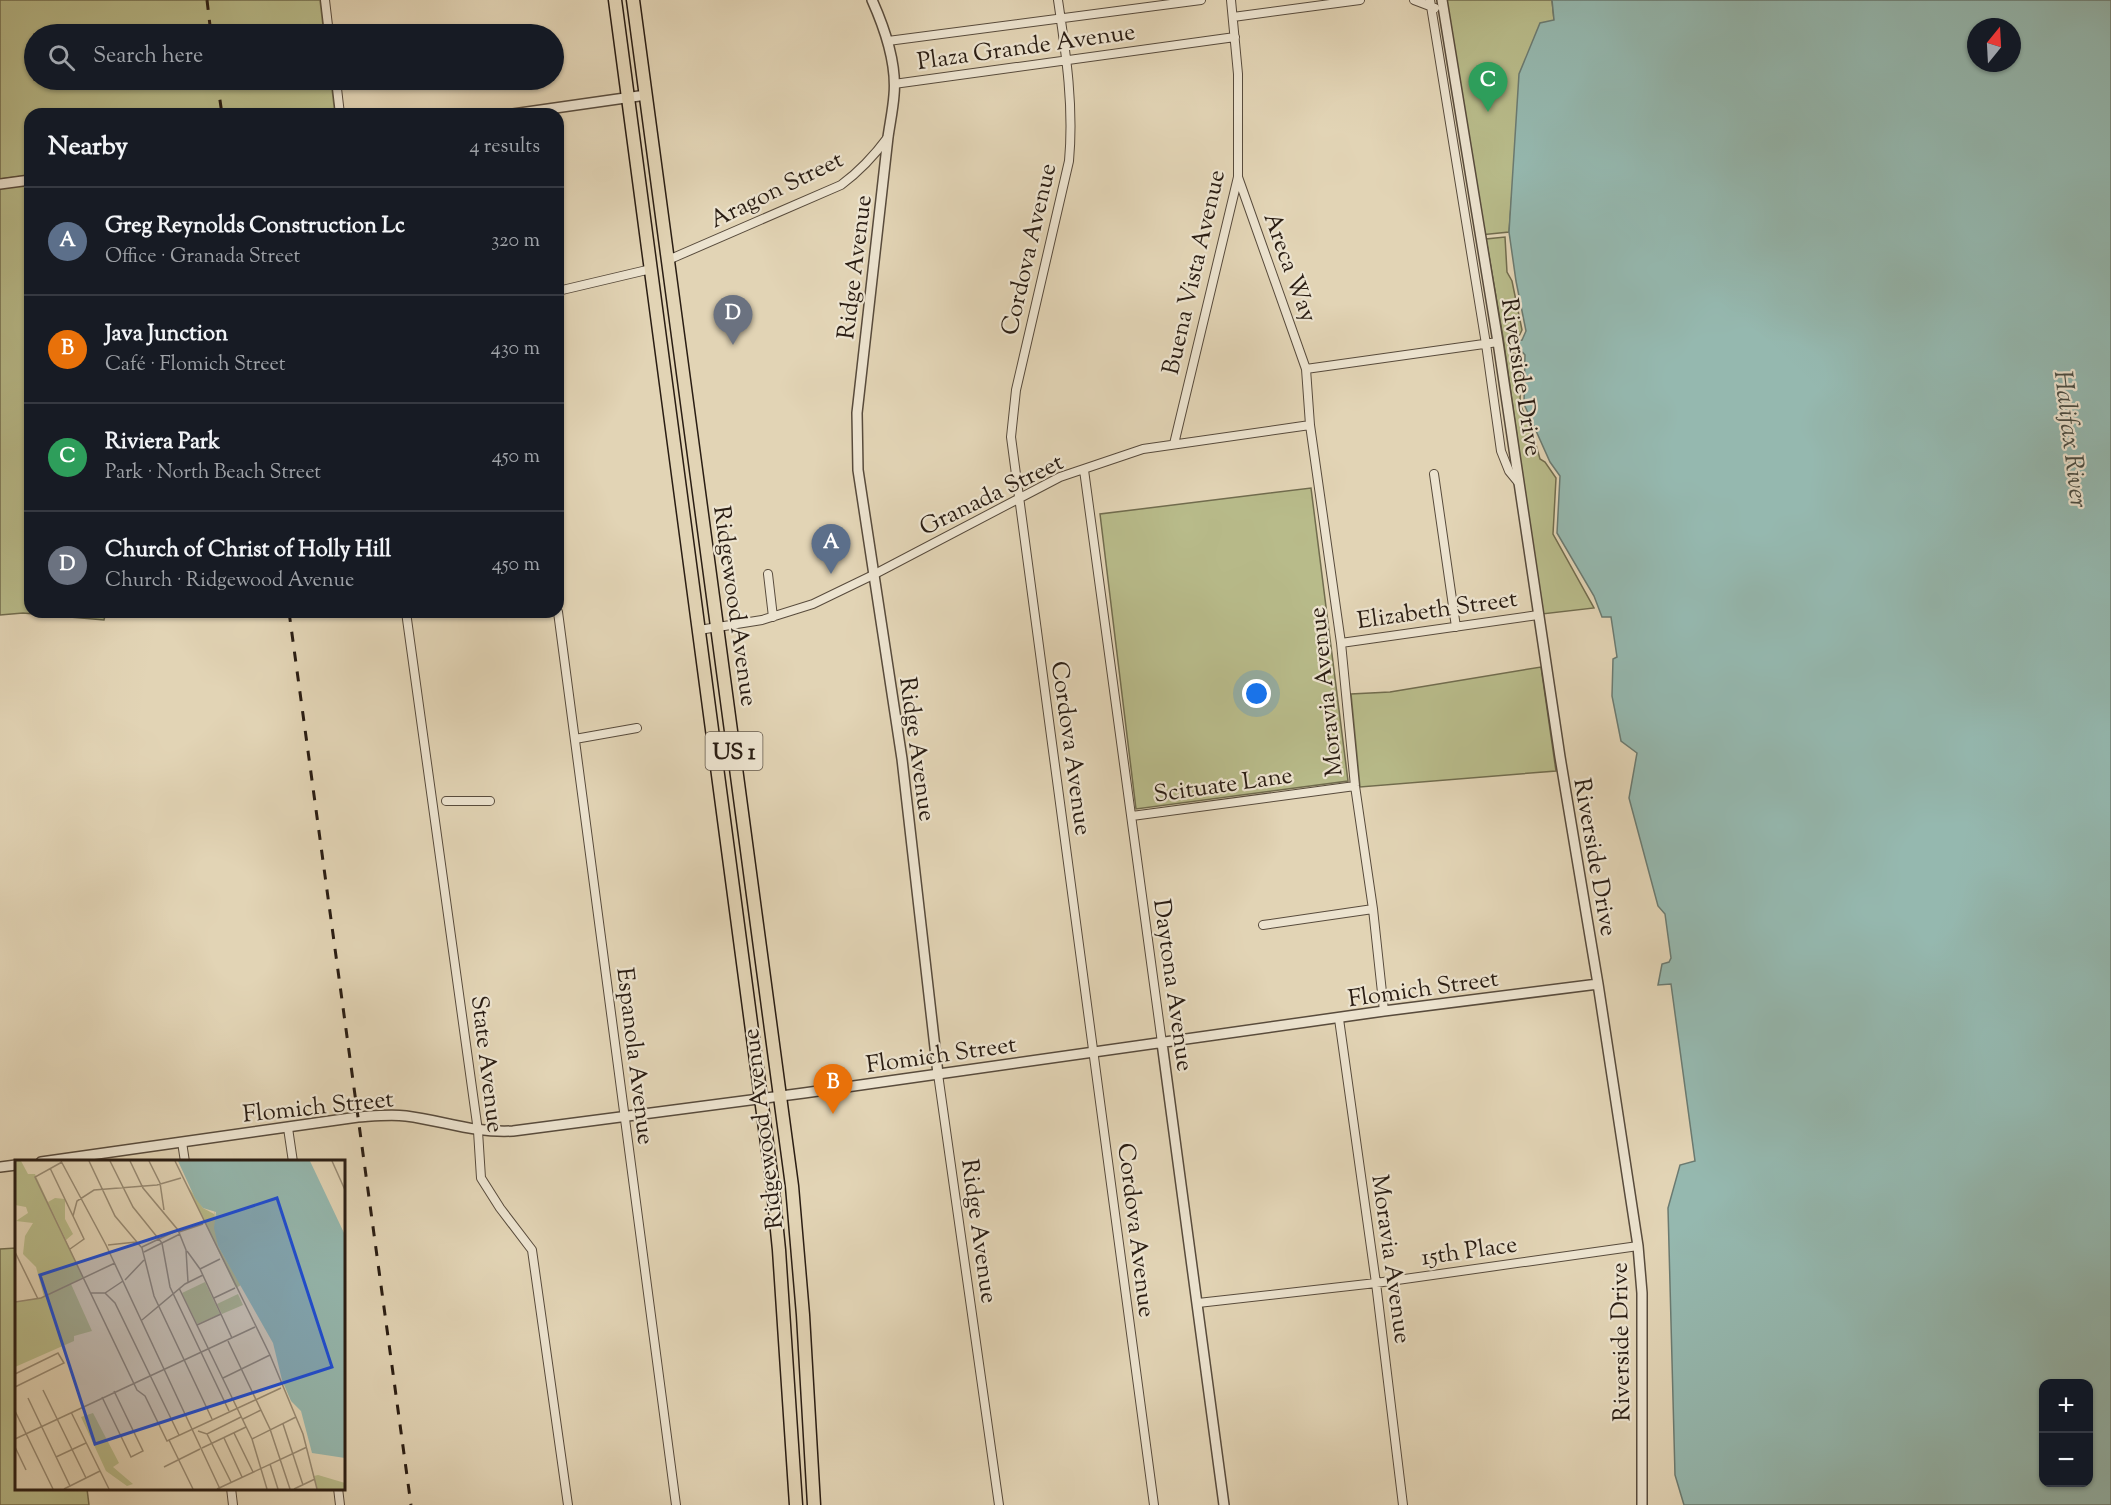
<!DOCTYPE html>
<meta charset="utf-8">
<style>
:root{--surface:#171b24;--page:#20242c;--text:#f1f3f6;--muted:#9ea1a6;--line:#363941;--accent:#d93025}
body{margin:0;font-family:"Sorts Mill Goudy",serif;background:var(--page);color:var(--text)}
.controls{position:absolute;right:18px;bottom:18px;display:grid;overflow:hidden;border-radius:12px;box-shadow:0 2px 4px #0004}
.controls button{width:54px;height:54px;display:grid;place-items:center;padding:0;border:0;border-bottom:2px solid var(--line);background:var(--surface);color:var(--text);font:30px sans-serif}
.compass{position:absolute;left:1967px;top:18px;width:54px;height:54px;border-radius:50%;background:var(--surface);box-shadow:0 2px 4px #0004;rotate:18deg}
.you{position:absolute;left:1257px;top:694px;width:21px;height:21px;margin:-15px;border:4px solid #fff;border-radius:50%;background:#1a73e8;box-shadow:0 0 0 9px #1a73e833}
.badge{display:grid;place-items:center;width:39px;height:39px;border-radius:50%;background:var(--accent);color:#fff;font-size:20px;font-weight:700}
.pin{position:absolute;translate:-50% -50px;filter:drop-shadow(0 2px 3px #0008)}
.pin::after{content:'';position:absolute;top:32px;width:21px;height:18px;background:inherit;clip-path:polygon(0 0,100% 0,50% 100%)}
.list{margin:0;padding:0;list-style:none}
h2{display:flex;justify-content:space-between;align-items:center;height:78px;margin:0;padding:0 24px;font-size:26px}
h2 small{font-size:20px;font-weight:400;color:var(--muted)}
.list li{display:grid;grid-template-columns:39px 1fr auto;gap:18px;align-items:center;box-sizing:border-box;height:108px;padding:0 24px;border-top:2px solid var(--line)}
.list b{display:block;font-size:22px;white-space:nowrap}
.list p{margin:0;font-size:20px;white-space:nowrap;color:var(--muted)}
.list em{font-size:20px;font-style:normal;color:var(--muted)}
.icon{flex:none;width:33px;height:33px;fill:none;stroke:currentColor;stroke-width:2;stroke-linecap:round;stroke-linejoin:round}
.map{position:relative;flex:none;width:2111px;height:1505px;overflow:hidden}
.search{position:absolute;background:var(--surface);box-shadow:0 2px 4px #0004;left:24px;top:24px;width:540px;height:66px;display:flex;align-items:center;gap:15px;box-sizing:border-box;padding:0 21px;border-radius:33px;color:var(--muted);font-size:22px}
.panel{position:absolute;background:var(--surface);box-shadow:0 2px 4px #0004;left:24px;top:108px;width:540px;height:510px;border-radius:18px}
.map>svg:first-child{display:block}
.green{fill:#b8bb8a;stroke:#716c4e;stroke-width:1.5}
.water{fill:#95b8af;stroke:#6a7a71;stroke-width:1.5;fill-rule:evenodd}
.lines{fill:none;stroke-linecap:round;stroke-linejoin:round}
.minor-casing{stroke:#584b3c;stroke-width:10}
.tertiary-casing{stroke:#584b3c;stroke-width:12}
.primary-casing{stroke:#2a1d13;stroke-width:15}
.minor{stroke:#ece3cf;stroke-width:8}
.tertiary{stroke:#ece3cf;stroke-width:9}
.primary{stroke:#e2d4b5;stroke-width:12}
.rail{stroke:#2a1d13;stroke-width:3;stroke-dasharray:10 10;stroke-linecap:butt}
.labels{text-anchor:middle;stroke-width:4.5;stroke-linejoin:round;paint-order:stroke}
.shield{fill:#ece3cf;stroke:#64584b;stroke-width:1.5}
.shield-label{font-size:22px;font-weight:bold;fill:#2a1d13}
.street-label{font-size:24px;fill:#2a1d13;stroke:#ece3cf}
.water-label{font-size:26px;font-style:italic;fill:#4a4c42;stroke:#ece3cf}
.inset-road{fill:none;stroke:#988b74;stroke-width:1.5}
.view{fill:#1d4ed8;fill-opacity:0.15;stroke:#1d4ed8;stroke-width:3}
.inset-edge{fill:none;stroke:#2a1d13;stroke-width:3}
</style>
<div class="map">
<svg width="2111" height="1505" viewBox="0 0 2111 1505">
<rect width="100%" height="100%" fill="#e2d4b5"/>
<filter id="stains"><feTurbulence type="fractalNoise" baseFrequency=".00333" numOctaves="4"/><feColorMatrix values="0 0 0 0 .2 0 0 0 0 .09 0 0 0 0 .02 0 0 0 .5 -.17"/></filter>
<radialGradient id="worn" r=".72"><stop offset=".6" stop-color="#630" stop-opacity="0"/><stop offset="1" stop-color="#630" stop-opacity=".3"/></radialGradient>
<!-- green -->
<path class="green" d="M0 0H320L324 34H34V80H331L335 114H30V175L0 179Z
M1442 0H1552L1554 20 1512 193 1509 232 1480 235Z
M30 180V612H106L104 620 23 613 0 615V184Z
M1505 237 1507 272 1512 281 1522 330 1519 336 1511 338 1508 343 1511 353 1518 354 1521 357 1520 404 1533 434 1540 459 1545 462 1556 478 1553 534 1594 608 1542 614 1503 337 1486 239Z
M1311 488 1348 781 1136 809 1100 514Z
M1541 667 1556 771 1360 787 1351 694 1390 692Z
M16 1248V1488L87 1489 89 1505H0V1249Z"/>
<!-- water -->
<path class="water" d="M1552 0H2111V1505H1684L1675 1475 1668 1208 1680 1165 1695 1161 1671 984 1658 985 1662 964 1669 962 1671 958 1665 914 1658 906 1629 798 1637 753 1621 741 1612 696 1613 659 1617 657 1611 617H1602L1594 596 1557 533 1560 476 1550 462 1524 404 1525 355 1520 349H1513L1512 342 1522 340 1526 331 1516 281 1509 232 1519 74 1540 23 1554 20ZM1976 27H2012V63H1976ZM2044 1384H2088V1482H2044Z"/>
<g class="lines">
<defs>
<path id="minor" d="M325 0 329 34
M1058 0C1066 54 1074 106 1069 161L1016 390 1011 437 1154 1505
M1414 0 1435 8
M1430 0 1486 344 1501 451 1509 471 1518 482
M1233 17 1360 0
M888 41 1201 0
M336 80 340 114
M894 84 1235 37
M1238 177 1306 369 1310 425 1341 643 1355 786 1373 909 1384 1011
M668 260 841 185C860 171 874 156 888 137
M558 291 651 269
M1306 369 1498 342
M1174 444 1238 177V74L1231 0
M1084 470 1162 1043
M1434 474 1456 627
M768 574 773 617
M406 612 478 1131 481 1178 500 1208 532 1250 568 1505
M558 612 676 1505
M699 630 762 620 813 604 873 575 1060 477 1143 449 1310 425
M1341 643 1538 615
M575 739 637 728
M446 801H490
M1132 816 1355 786
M1263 925 1373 909
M1339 1019 1376 1283 1403 1505
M938 1074 999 1505
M288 1128 293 1162
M182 1142 185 1162
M1198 1303 1376 1283 1638 1246
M231 1488 233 1505
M338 1488 340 1505"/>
<path id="tertiary" d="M872 0C885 29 897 63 894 95 893 109 890 123 888 137L857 413 858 470 902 759 938 1074
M1442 0 1498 342 1560 757 1598 984 1638 1246 1642 1293V1505
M513 114 646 95
M0 184 30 180
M1162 1043 1224 1505
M41 1162 358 1117C374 1116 390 1114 406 1116 445 1121 472 1133 513 1131L804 1093 1384 1011 1598 984
M0 1167 16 1165"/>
<path id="primary" d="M615 0 772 1181 779 1250 796 1505
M633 0 792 1186 803 1315 814 1505"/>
</defs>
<!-- minor casing -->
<use href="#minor" class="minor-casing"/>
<!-- tertiary casing -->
<use href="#tertiary" class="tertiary-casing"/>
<!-- primary casing -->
<use href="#primary" class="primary-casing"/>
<!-- minor -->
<use href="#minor" class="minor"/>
<!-- tertiary -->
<use href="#tertiary" class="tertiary"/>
<!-- primary -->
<use href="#primary" class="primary"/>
<!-- rail -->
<path class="rail" d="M207 0 211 34
M217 80 222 114
M289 612 411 1505"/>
</g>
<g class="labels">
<!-- shield labels -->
<rect class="shield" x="705.5" y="732" width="57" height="38" rx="4.5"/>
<g class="shield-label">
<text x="734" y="759">US 1</text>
</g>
<!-- street labels -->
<g class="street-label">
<text transform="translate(1026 46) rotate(-8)" y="8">Plaza Grande Avenue</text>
<text transform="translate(776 189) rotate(-26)" y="8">Aragon Street</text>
<text transform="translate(1028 249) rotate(-77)" y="8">Cordova Avenue</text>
<text transform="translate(854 267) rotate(-83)" y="8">Ridge Avenue</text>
<text transform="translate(1291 267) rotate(70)" y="8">Areca Way</text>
<text transform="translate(1193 272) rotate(-77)" y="8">Buena Vista Avenue</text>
<text transform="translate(1522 377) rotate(81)" y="8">Riverside Drive</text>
<text transform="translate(991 494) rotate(-26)" y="8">Granada Street</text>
<text transform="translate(736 606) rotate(82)" y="8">Ridgewood Avenue</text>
<text transform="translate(1437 609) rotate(-8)" y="8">Elizabeth Street</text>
<text transform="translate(1325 692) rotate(-96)" y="8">Moravia Avenue</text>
<text transform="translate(1072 748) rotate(82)" y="8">Cordova Avenue</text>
<text transform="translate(918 749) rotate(82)" y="8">Ridge Avenue</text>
<text transform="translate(1223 784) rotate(-8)" y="8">Scituate Lane</text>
<text transform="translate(1596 857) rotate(80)" y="8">Riverside Drive</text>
<text transform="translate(1174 985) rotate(82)" y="8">Daytona Avenue</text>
<text transform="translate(1423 988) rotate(-8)" y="8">Flomich Street</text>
<text transform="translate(941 1054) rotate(-8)" y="8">Flomich Street</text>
<text transform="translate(636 1056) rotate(83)" y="8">Espanola Avenue</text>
<text transform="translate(488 1064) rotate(83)" y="8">State Avenue</text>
<text transform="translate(318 1106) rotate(-6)" y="8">Flomich Street</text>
<text transform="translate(762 1129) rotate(-97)" y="8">Ridgewood Avenue</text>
<text transform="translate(1137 1230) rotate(83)" y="8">Cordova Avenue</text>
<text transform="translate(980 1231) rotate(82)" y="8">Ridge Avenue</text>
<text transform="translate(1469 1250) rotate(-8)" y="8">15th Place</text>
<text transform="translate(1392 1259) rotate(82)" y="8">Moravia Avenue</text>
<text transform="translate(1620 1342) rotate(-91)" y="8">Riverside Drive</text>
</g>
<!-- water labels -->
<g class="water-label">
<text transform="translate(2072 439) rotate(83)" y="9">Halifax River</text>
</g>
</g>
<!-- overview -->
<g transform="translate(15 1160)">
<rect width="330" height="330" fill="#e2d4b5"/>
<path d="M0 1H6L13 14H20L68 117 56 124 77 171 59 176V181L0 207V142L29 137 21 107 8 94 10 76 18 63 1 61 13 53 11 47 0 45ZM172 25 188 48 199 54V49L203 86 226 125 221 128ZM40 38 50 39V59L58 74 51 80 33 42ZM190 122 205 154 182 164 167 133ZM223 134 228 145 207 154 202 144ZM78 253 104 303 98 307 118 324 112 326 91 311 66 257ZM303 315 330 323V329H302L299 316Z" fill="#b8bb8a"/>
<path d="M163 1H295L330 75V298L297 293 286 251 276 241 267 220 258 183 203 86 199 68 201 52 188 48 180 38Z" fill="#95b8af"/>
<path class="inset-road" d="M46 1 91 85 205 329M74 1 100 56 127 88 139 136 197 259M95 1 118 47 147 83 155 127 214 251M115 1 128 28 163 70 171 90 173 122M134 1 145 23 149 50M160 1 255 195 288 274 302 329M317 1 330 30M47 2 20 17 122 230 130 236 152 281 266 228M35 8 69 79 55 89M58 56 62 41 79 30 142 25 166 18M164 72 188 64M93 85 121 82M127 87 163 70M172 91 185 109 217 178M0 92 23 139M129 92 165 74M185 109 205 99M110 120 129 100M164 128 237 279 252 329M76 133H90L108 121M90 133 100 143 164 275M199 138 220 128M0 142 26 138 100 103M127 160 170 124 188 115M182 165 206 154M213 181 255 269 275 329M0 214 43 193 49 203 0 227M208 218 255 195M28 230 71 318M87 237 116 297 128 291 99 231M13 238 55 326M0 251 38 329M56 252 94 329M228 259 246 250M268 264 288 325M183 271 192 274 226 257M219 273 238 312M192 274 216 322M209 278 227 317M0 279 240 167M237 279 281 257M154 280 178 329M0 287 11 310M187 288 231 267M41 297 71 283M255 304 263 329M149 307 185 289M49 329 85 311M202 329 292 287M279 329 300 319"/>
<path class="view" d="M262 38 317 207 80 284 25 115Z"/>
<rect width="330" height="330" class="inset-edge"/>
</g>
<rect width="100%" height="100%" filter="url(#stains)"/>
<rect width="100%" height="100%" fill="url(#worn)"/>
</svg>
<div class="controls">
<button>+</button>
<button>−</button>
</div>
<svg class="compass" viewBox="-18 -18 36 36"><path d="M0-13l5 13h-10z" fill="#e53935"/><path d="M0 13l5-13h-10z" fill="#9ea1a6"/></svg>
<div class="you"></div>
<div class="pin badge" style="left:831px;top:574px;background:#5c6f8a">A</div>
<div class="pin badge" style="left:833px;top:1114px;background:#e8710a">B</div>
<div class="pin badge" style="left:1488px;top:112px;background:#2e9e5b">C</div>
<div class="pin badge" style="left:733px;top:345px;background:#6b7280">D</div>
<div class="search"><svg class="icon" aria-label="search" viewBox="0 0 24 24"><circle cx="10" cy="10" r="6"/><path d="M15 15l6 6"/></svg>Search here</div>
<section class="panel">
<h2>Nearby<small>4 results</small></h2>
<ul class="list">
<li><span class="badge" style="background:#5c6f8a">A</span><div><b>Greg Reynolds Construction Lc</b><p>Office · Granada Street</p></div><em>320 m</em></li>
<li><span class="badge" style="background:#e8710a">B</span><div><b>Java Junction</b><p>Café · Flomich Street</p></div><em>430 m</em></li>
<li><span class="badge" style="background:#2e9e5b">C</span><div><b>Riviera Park</b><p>Park · North Beach Street</p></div><em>450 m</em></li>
<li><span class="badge" style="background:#6b7280">D</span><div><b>Church of Christ of Holly Hill</b><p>Church · Ridgewood Avenue</p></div><em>450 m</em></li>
</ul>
</section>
</div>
